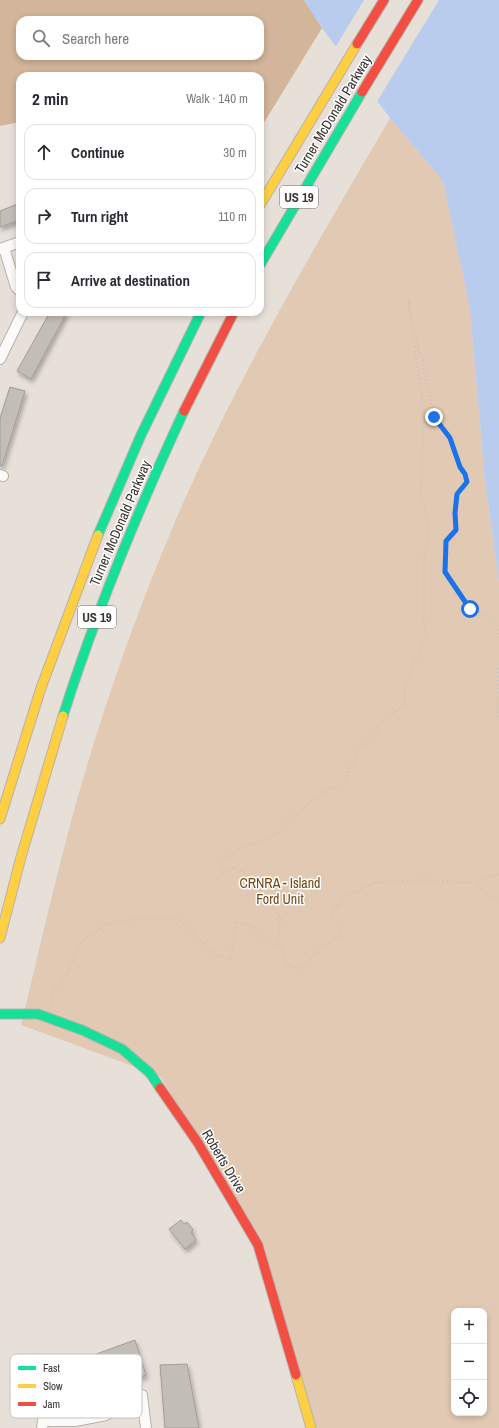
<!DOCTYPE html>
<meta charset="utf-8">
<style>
:root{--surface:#fff;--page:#f7f7f7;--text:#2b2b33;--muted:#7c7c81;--line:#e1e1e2}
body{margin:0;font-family:"Archivo Narrow",sans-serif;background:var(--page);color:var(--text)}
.controls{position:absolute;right:12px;bottom:12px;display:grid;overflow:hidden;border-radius:8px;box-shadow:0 2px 6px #0003}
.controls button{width:36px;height:36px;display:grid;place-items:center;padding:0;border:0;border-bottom:1px solid var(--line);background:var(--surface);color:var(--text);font:20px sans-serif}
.stop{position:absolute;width:12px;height:12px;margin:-9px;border:3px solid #1a73e8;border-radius:50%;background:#fff}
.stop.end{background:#1a73e8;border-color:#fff;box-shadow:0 1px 4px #0008}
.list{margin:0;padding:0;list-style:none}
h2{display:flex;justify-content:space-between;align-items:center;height:52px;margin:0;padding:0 16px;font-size:17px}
h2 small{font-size:13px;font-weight:400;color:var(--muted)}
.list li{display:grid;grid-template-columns:26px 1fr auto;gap:12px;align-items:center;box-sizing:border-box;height:56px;margin:0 8px 8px;padding:0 8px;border:1px solid var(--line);border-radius:12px}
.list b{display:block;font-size:15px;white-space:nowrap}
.list em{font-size:13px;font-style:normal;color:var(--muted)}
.icon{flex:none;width:22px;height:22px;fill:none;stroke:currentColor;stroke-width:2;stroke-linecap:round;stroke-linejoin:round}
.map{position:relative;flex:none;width:499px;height:1428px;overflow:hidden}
.search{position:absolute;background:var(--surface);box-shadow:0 2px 6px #0003;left:16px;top:16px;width:248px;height:44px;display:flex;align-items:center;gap:10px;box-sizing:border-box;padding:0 14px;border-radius:12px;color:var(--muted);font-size:15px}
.panel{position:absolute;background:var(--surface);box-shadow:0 2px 6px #0003;left:16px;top:72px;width:248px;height:244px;border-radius:12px}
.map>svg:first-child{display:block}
.green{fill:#e2c9b3;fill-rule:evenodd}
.forest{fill:#d2b59a;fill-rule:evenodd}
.water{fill:#b9cced}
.pier{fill:#e7e0d9}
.building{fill:#c3bdb7;stroke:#a29c97;filter:url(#shadow)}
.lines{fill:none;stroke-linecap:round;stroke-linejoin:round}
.street-casing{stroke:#b8b2ad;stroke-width:12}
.fast-casing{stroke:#b8b2ad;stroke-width:11}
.slow-casing{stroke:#b8b2ad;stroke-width:11}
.jam-casing{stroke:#b8b2ad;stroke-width:11}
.path{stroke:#c4c3bf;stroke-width:2;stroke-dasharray:1 3;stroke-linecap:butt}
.street{stroke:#fbfaf9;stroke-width:10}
.fast{stroke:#16e098;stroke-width:9}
.slow{stroke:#ffcf43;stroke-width:9}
.jam{stroke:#f24e42;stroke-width:9}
.route{stroke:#1a73e8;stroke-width:5}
.labels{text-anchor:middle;stroke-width:3;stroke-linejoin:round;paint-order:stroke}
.shield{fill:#fff;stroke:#74706d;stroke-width:1}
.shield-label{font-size:13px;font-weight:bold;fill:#38332e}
.street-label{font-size:14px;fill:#38332e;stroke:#fff}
.park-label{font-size:14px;fill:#744615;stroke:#fff}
.key{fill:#fff;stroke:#c3c2c0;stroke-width:1}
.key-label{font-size:11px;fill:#38332e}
</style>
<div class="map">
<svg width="499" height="1428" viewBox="0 0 499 1428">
<defs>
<filter id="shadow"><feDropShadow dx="2" dy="3.5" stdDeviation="2" flood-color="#0004"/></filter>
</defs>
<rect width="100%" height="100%" fill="#e7e0d9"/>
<!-- green -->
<path class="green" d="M390 118 443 181 470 308 485 481 499 583V1428H312L254 1231 160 1076 21 1025C38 955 54 884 73 814 100 717 133 621 172 529 232 386 312 252 390 118ZM454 1311H484V1413H454Z"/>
<!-- forest -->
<path class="forest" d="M0 0H304L322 28 260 129V76H20V122L0 126ZM20 20H260V56H20Z"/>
<!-- water -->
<path class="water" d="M304 0H499V583L485 481 470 309 443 181 390 118 322 28Z"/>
<!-- pier -->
<path class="pier" d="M364 0H439L376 103 335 48Z"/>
<!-- building -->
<path class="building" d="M20 203V220L0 227V211Z
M50 312H67L31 379 17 371Z
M10 387 25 391 2 466H0V418Z
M181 1220 184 1224 187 1222 193 1230 191 1232 196 1240 185 1249 169 1229Z
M135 1340 146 1375 55 1414 41 1374Z
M187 1364 199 1428H165L160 1365Z"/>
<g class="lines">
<defs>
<path id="street" d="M4 248 16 287 20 291
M0 249 20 242
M0 359 23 312
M0 475 3 476
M42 1428 43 1421H75L106 1415 142 1395 146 1428"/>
<path id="fast" d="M260 265 362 92
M98 535 141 435 201 312
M63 716C96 612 138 510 184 411
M0 1014H38L82 1030 122 1049 150 1073 160 1088"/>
<path id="slow" d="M260 205 357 44
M0 819 41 688 98 535
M0 938 21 857 63 716
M296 1375 311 1428"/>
<path id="jam" d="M357 44 384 0
M362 92 418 0
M184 411 234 312
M160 1088 198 1143 258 1245 296 1375"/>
</defs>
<!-- street casing -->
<use href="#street" class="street-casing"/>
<!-- fast casing -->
<use href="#fast" class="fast-casing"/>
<!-- slow casing -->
<use href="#slow" class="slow-casing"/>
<!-- jam casing -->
<use href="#jam" class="jam-casing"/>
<!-- path -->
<path class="path" d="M499 634 495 619 470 609 445 572 447 541 457 530 455 513 457 494 467 482 465 474 460 467 450 438 434 417 408 299 424 415 421 493 430 536 424 554V621L427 636 413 665 405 688V705L378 724 375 736 359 749 342 787 326 790 294 816 278 834 235 851 222 862 223 873 233 868 248 874 281 918 278 937 287 964 301 969 324 945 338 938 341 926 330 916 344 897 373 883 426 880 475 883 499 874
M499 668 496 707 499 719
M475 883 499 904
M51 1007 53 991 68 972 79 944 108 923 146 918H178L216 955 231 959 236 922 250 925 272 946 280 944"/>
<!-- street -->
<use href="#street" class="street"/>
<!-- fast -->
<use href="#fast" class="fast"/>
<!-- slow -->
<use href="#slow" class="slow"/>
<!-- jam -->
<use href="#jam" class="jam"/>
</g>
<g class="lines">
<!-- route -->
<path class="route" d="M434 417 450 438 460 467 465 474 467 482 457 494 455 513 456 530 446 541 445 572 470 609"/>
</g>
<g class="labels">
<!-- shield labels -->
<g class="shield">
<rect x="280" y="186" width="38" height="22" rx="3"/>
<rect x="78" y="606" width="38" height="22" rx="3"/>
</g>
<g class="shield-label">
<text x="299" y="202">US 19</text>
<text x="97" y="622">US 19</text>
</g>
<!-- street labels -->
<g class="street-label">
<text transform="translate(333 114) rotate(-59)" y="5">Turner McDonald Parkway</text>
<text transform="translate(120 523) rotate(-67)" y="5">Turner McDonald Parkway</text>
<text transform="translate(224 1161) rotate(59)" y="5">Roberts Drive</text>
</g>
<!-- park labels -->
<g class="park-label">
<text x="280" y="888">CRNRA - Island<tspan x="280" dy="16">Ford Unit</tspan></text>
</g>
</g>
<!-- legend -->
<rect x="10" y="1354" width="132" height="64" rx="6" class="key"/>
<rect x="18" y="1366" width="18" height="4" fill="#16e098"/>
<rect x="18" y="1384" width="18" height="4" fill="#ffcf43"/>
<rect x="18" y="1402" width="18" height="4" fill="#f24e42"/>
<g class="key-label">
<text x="43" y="1372">Fast</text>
<text x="43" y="1390">Slow</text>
<text x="43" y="1408">Jam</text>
</g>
</svg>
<div class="controls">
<button>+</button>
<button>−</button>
<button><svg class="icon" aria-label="locate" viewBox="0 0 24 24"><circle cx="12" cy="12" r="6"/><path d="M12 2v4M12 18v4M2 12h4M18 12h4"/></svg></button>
</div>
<div class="stop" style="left:470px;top:609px"></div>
<div class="stop end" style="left:434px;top:417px"></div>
<div class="search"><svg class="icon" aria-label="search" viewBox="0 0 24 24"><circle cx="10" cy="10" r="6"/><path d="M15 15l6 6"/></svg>Search here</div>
<section class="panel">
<h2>2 min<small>Walk · 140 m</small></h2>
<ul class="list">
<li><svg class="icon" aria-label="ahead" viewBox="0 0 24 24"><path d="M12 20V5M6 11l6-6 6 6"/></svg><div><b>Continue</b></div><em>30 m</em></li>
<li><svg class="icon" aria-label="right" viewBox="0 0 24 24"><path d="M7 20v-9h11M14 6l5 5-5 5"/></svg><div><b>Turn right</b></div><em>110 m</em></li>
<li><svg class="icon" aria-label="arrive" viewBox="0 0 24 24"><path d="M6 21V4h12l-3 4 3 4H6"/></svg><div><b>Arrive at destination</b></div></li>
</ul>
</section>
</div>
